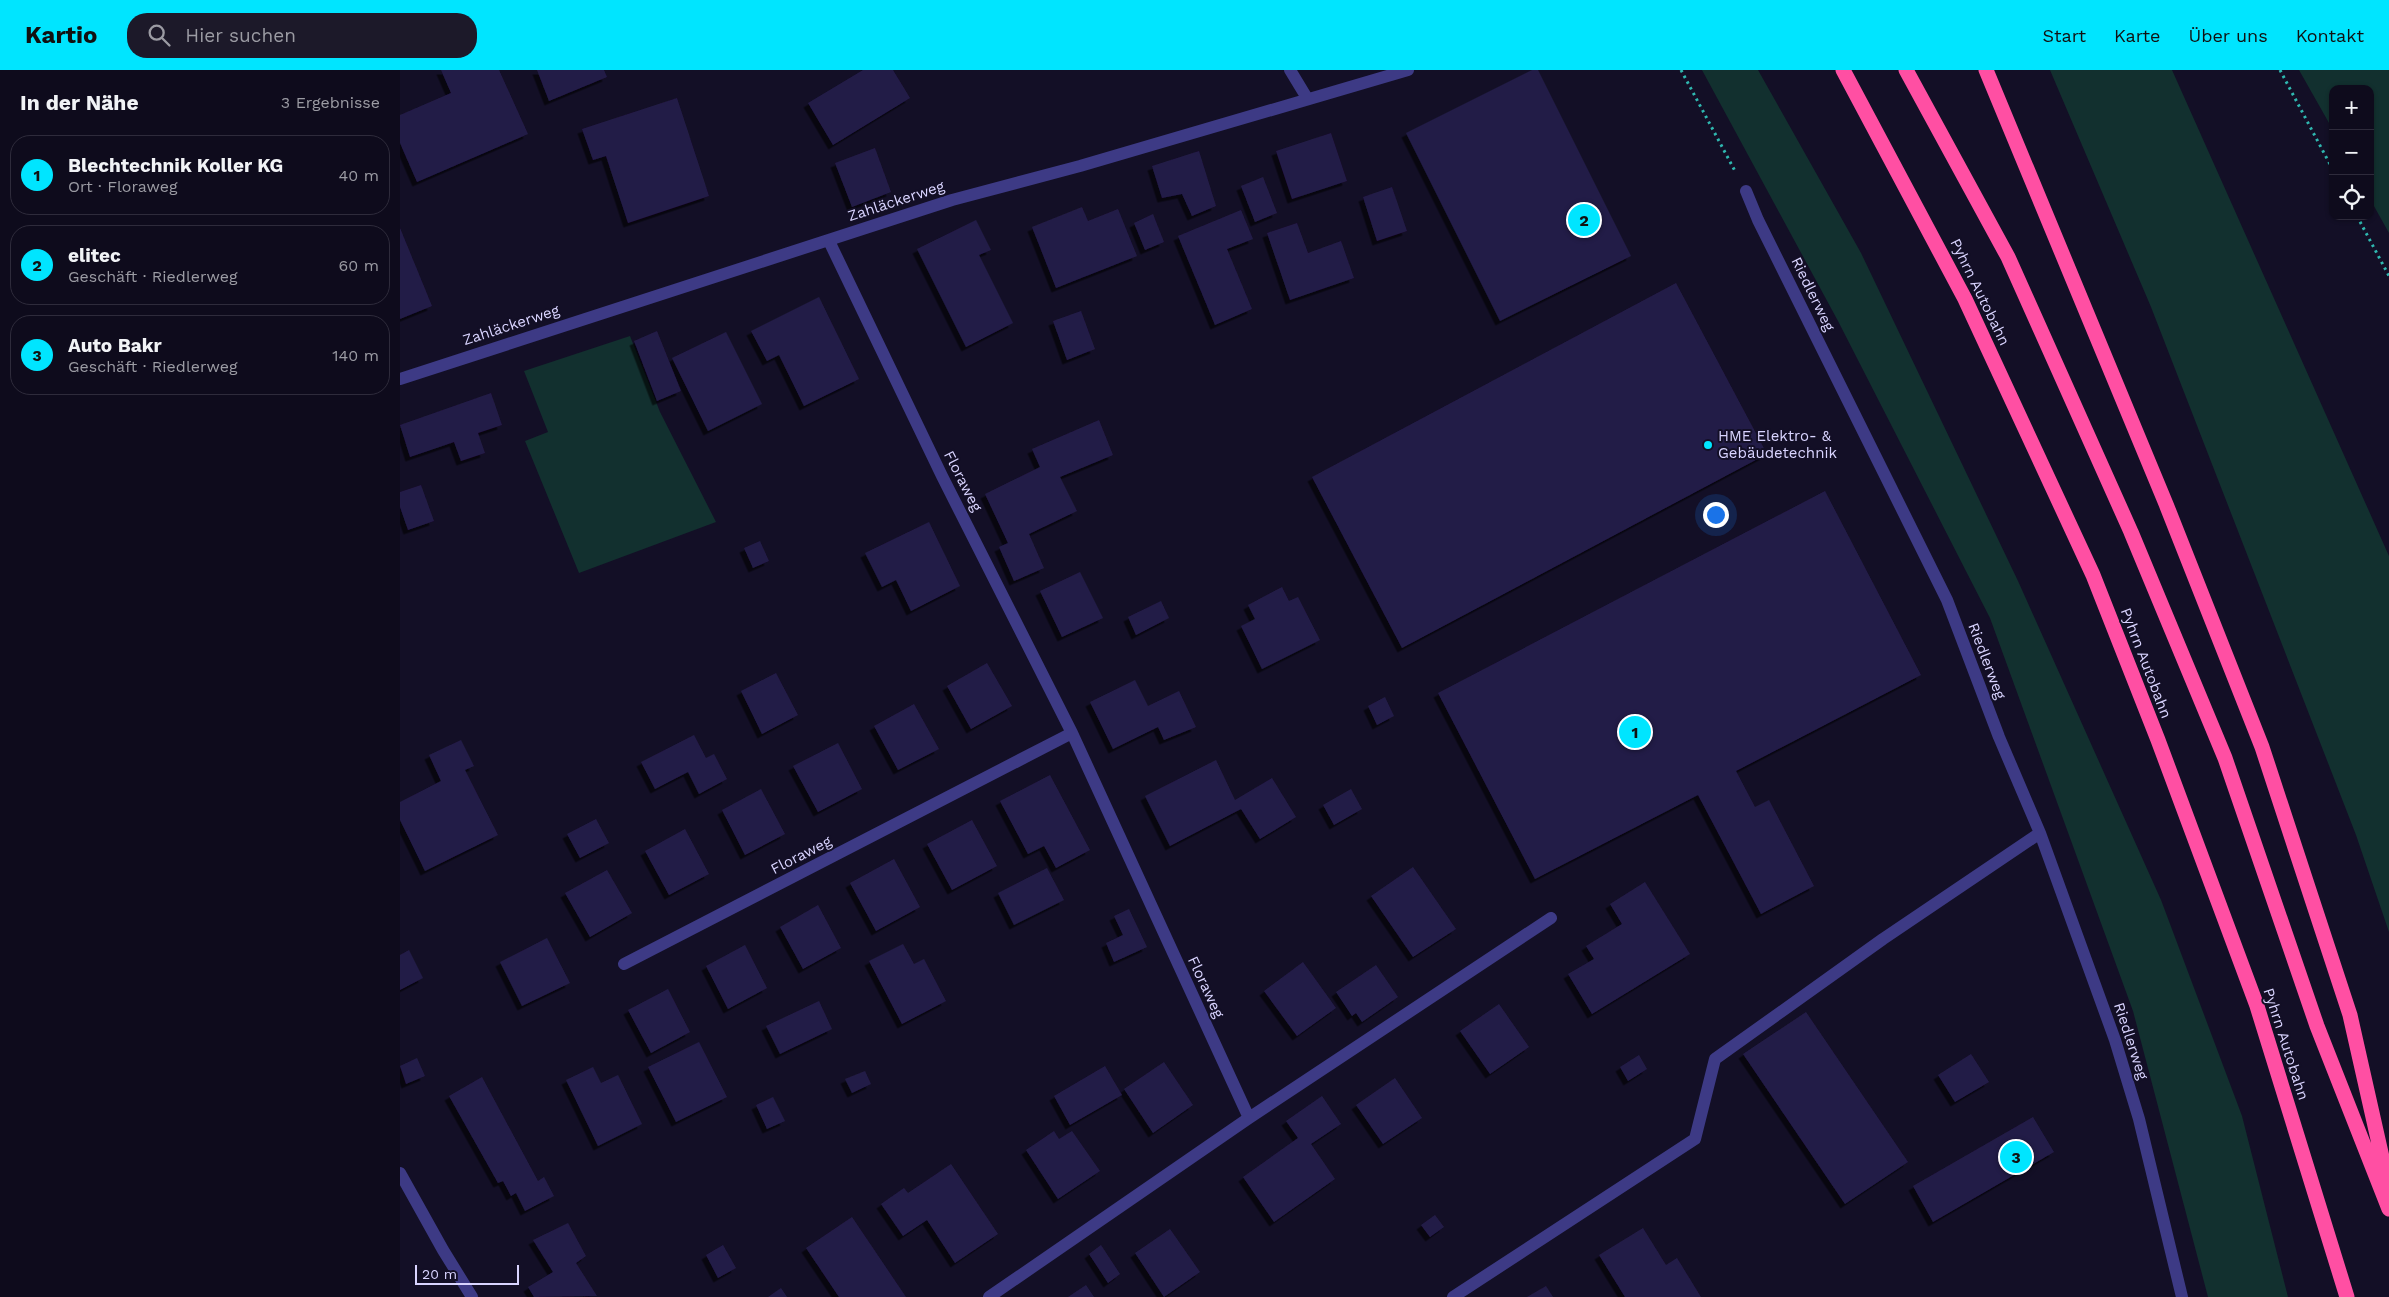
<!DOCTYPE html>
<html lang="de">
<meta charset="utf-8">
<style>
:root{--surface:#0e0b1c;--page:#1c1929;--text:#f1f3f6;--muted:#9b9ba3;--line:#2e2b3b;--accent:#00e5ff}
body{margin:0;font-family:"Work Sans",sans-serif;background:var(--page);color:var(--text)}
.controls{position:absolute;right:15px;top:15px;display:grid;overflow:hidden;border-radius:10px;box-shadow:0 1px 4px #0004}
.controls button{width:45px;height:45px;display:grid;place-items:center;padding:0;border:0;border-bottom:1px solid var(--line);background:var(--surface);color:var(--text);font:25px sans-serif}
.scale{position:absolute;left:15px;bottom:12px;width:104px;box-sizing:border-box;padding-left:5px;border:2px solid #d9d4ff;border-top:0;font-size:14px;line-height:18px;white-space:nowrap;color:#d9d4ff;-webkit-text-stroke:4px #130f26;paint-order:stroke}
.you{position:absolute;left:1315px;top:444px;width:18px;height:18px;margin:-12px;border:4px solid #fff;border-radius:50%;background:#1a73e8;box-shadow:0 0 0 8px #1a73e833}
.badge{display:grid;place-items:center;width:32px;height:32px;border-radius:50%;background:var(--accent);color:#111;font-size:16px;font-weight:700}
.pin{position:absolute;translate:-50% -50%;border:2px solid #fff;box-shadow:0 1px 5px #0006}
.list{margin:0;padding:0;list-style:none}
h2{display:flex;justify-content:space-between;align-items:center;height:65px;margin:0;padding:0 20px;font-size:21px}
h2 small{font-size:16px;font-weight:400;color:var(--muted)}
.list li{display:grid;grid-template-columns:32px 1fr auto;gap:15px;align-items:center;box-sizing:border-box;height:80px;margin:0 10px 10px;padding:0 10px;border:1px solid var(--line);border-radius:20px}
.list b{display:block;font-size:19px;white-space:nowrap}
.list p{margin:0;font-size:16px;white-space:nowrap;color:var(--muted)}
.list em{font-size:16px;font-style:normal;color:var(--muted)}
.icon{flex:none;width:28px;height:28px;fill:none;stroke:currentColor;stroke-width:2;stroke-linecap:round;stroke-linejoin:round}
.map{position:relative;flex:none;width:1989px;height:1227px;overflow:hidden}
header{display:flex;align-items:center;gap:30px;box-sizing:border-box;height:70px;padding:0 25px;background:var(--accent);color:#111}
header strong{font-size:24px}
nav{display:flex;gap:28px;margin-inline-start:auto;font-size:18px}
.search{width:350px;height:45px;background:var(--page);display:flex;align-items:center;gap:12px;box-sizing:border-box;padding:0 18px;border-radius:20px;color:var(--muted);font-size:19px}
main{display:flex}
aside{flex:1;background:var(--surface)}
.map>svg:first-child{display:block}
.green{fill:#12302f}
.building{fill:#241b47;filter:url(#shadow)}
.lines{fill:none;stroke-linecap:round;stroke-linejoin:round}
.path{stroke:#2fb8b0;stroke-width:3;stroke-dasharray:2.5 4;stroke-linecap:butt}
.minor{stroke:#3d3a85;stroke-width:12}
.highway{stroke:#ff4fa3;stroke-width:15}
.poi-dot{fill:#00e5ff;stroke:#130f26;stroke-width:2}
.labels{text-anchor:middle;stroke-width:4;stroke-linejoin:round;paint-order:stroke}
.street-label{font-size:15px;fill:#d9d4ff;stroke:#130f26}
.poi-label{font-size:15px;fill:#d9d4ff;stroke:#130f26;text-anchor:start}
</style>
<header>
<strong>Kartio</strong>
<div class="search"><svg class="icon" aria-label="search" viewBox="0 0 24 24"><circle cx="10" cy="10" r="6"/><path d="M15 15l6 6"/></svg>Hier suchen</div>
<nav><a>Start</a><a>Karte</a><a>Über uns</a><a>Kontakt</a></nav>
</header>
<main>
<aside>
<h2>In der Nähe<small>3 Ergebnisse</small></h2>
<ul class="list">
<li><span class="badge">1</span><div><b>Blechtechnik Koller KG</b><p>Ort · Floraweg</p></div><em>40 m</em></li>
<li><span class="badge">2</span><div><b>elitec</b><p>Geschäft · Riedlerweg</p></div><em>60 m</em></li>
<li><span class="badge">3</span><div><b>Auto Bakr</b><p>Geschäft · Riedlerweg</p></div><em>140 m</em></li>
</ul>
</aside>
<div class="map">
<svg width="1989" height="1227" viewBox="0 0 1989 1227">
<defs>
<filter id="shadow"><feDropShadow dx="-4.5" dy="4.5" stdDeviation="0" flood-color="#0009"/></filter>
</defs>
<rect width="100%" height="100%" fill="#130f26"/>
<!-- green -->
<path class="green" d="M1302 0H1358L1461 183 1618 511 1761 830 1842 1046 1888 1227H1808L1733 941 1590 548 1438 251Z
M1650 0H1772L1989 486V862L1956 765 1751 237Z
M1899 0H1989V163L1970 129V19H1933V60Z
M230 266 260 342 316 452 179 503 125 371 148 362 124 301Z"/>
<!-- building -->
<path class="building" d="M41 0H99L128 64 17 112 0 73V45L51 23Z
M137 0H204L207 7 149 31Z
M463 0H493L510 28 433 75 408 33Z
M1132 0H1138L1231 186 1100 251 1006 63Z
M277 28 309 126 228 153 206 86 193 90 182 59Z
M931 63 947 111 892 129 876 81Z
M475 78 491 122 452 137 435 93Z
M799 81 816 136 792 146 782 124 762 128 752 96Z
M863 107 877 143 855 152 841 116Z
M992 117 1007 161 977 171 963 127Z
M682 137 688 151 718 139 737 186 656 218 632 157Z
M841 140 853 169 827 179 852 239 815 255 778 166Z
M753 144 764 172 745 180 734 153Z
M576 150 591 180 579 185 613 253 566 277 517 179Z
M897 153 908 183 941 171 954 208 890 230 867 163Z
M0 158 32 236 0 249Z
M1276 213 1367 384 1002 578 912 407Z
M419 227 459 309 404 336 379 285 367 291 351 261Z
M681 241 695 279 667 290 653 251Z
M257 261 281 321 257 331 234 271Z
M326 262 362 334 308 361 272 288Z
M91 323 102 355 78 363 85 383 61 391 54 372 10 387 0 355Z
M699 350 713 385 660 407 677 441 629 464 644 498 614 511 599 477 608 473 585 424 640 397 632 379Z
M21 415 34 451 8 460 0 437V422Z
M1425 421 1521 605 1336 701 1355 737 1369 730 1414 816 1361 844 1298 725 1135 809 1038 623Z
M529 452 560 516 511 541 496 510 482 517 465 483Z
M360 471 369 491 353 498 344 478Z
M680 502 703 548 662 567 640 521Z
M882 517 889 531 898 527 920 570 862 599 841 556 855 549 848 535Z
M761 531 769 548 736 565 728 547Z
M587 593 612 636 571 659 547 616Z
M376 603 398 645 362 664 341 621Z
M735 610 748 636 779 621 796 657 764 670 758 657 713 679 690 632Z
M985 627 994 646 977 655 968 636Z
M514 634 539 679 498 700 474 656Z
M294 665 306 688 314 684 327 709 299 724 288 702 255 719 241 692Z
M61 670 74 696 65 700 98 765 25 801 0 750V732L41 711 29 685Z
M438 673 462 719 418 742 393 696Z
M816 690 835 730 872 708 896 747 860 769 841 739 770 776 745 726Z
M650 705 690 780 656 798 644 776 628 784 600 731Z
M361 719 385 764 345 785 322 740Z
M951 719 962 739 934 755 923 735Z
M196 749 209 773 180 788 167 764Z
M572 750 597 796 552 820 527 774Z
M285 759 309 804 269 825 245 781Z
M494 789 520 837 476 861 450 813Z
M1013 797 1056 859 1013 887 971 826Z
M647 798 664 830 614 855 598 823Z
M207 800 232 843 190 867 165 823Z
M1245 812 1290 884 1192 944 1168 904 1194 889 1186 876 1222 854 1210 834Z
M418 835 441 878 403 899 380 857Z
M729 839 747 877 714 892 706 873 723 865 714 846Z
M147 868 170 913 122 936 100 892Z
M503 874 514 894 524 889 546 931 502 954 469 891Z
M345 875 367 918 328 939 306 896Z
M9 880 23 908 0 920V885Z
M903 892 936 938 897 966 864 921Z
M976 895 998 927 962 952 956 943 952 946 936 922Z
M268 919 290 962 251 983 228 940Z
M419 931 432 959 380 984 366 956Z
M1099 934 1129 977 1090 1004 1060 961Z
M1406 942 1508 1092 1445 1134 1343 984Z
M299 972 327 1027 276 1052 248 997Z
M1571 984 1589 1012 1555 1032 1538 1005Z
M1239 985 1247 999 1228 1011 1220 997Z
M17 988 25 1006 6 1014 0 996Z
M764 992 793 1035 753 1063 724 1019Z
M705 996 722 1025 670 1055 654 1026Z
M193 997 201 1013 218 1005 242 1054 198 1076 166 1010Z
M465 1001 471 1014 452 1023 445 1009Z
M82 1007 138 1111 144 1107 154 1126 125 1141 116 1123 111 1126 103 1111 98 1113 49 1026Z
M995 1008 1022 1048 983 1074 956 1035Z
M922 1026 941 1054 911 1074 935 1109 874 1152 843 1107 898 1068 886 1051Z
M373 1027 385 1051 367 1059 356 1035Z
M1633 1047 1654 1082 1533 1152 1513 1116Z
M654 1061 659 1069 672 1061 700 1101 658 1129 626 1080Z
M551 1094 598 1164 555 1193 527 1150 503 1166 481 1134 504 1118 508 1123Z
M1035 1145 1044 1157 1030 1167 1021 1155Z
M452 1147 506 1227H439L406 1178Z
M168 1153 186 1186 176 1193 197 1226 134 1227 128 1217 153 1202 133 1170Z
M1243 1158 1266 1195 1277 1188 1301 1227H1225L1199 1185Z
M770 1159 800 1202 764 1227 735 1183Z
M323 1175 336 1198 318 1208 306 1185Z
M701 1175 720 1204 708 1213 689 1184Z
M686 1215 694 1227H668Z
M1146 1216 1153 1227H1127Z
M381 1218 387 1227H368Z"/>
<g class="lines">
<!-- path -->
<path class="path" d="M1281 0 1335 101
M1880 0 1933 100
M1957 146 1989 206"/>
<!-- minor -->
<path class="minor" d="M890 0 907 28
M1346 121 1358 150 1547 530 1599 667 1640 763 1715 970 1739 1049 1782 1227
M429 171 542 406 672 663
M0 309 552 130 680 96 1008 0
M224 894 672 663 849 1048
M0 1103 43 1180 72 1227
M589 1227 849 1048 1151 848
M1053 1227 1295 1069 1315 989 1483 869 1640 763"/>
<!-- highway -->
<path class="highway" d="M1443 0 1565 229 1693 505 1758 670 1857 936 1947 1227
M1506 0 1608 187 1731 462 1825 688 1917 956 1989 1139
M1586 0 1766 434 1862 677 1950 945 1989 1118"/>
</g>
<!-- markers -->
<circle class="poi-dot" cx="1308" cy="375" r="5"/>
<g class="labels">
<!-- street labels -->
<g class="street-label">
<text transform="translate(496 131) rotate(-18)" y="5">Zahläckerweg</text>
<text transform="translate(1580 222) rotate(64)" y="5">Pyhrn Autobahn</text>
<text transform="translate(1413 224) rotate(64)" y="5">Riedlerweg</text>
<text transform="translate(111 255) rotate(-18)" y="5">Zahläckerweg</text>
<text transform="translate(563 411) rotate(63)" y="5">Floraweg</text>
<text transform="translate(1587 591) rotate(69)" y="5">Riedlerweg</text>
<text transform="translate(1746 593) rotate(69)" y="5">Pyhrn Autobahn</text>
<text transform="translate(401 785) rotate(-27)" y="5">Floraweg</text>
<text transform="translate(806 917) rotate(65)" y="5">Floraweg</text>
<text transform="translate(1731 971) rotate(72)" y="5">Riedlerweg</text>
<text transform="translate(1886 974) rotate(72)" y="5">Pyhrn Autobahn</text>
</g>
<!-- poi labels -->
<g class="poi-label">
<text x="1318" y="371">HME Elektro- &amp;<tspan x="1318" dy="17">Gebäudetechnik</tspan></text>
</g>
</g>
</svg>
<div class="controls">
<button>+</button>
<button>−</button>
<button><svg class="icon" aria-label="locate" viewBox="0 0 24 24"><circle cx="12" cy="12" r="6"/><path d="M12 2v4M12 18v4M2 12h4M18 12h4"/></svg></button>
</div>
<div class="scale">20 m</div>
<div class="you"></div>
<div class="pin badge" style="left:1235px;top:662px">1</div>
<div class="pin badge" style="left:1184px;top:150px">2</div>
<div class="pin badge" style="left:1616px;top:1087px">3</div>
</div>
</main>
